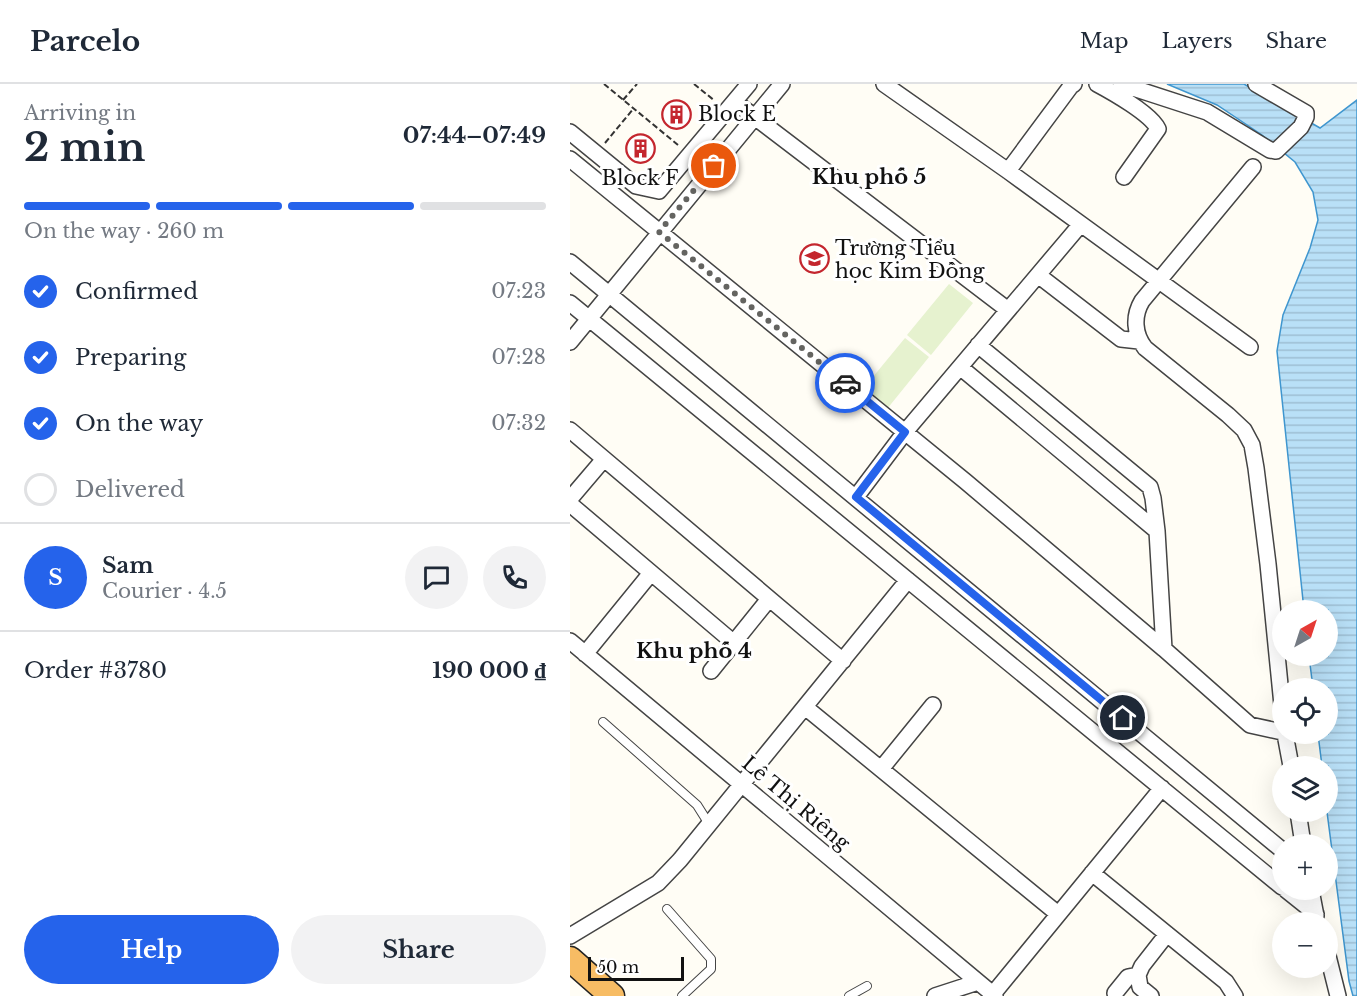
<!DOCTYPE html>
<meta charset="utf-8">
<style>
:root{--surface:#fff;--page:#f2f2f3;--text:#1f2937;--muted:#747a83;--line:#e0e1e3;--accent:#2563eb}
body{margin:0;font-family:"Libre Baskerville",serif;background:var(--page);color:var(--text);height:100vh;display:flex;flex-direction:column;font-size:22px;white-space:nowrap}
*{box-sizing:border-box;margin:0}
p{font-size:20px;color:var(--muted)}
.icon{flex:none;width:33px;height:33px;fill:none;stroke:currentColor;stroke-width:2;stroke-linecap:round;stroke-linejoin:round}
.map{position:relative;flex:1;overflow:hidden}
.details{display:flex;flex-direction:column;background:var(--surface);width:570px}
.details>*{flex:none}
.needle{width:39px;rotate:39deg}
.fabs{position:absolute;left:702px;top:516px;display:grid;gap:12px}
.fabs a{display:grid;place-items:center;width:66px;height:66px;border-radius:50%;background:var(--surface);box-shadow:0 6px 24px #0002;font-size:30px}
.scale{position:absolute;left:18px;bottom:15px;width:96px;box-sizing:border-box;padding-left:6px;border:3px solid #111;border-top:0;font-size:16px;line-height:21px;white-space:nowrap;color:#111;-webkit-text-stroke:4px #fff;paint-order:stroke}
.pin{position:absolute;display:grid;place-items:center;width:51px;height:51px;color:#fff;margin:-26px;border:3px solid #fff;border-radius:50%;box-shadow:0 2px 6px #0007}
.courier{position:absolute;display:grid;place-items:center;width:60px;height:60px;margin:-30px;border:4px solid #2563eb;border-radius:50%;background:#fff;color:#222;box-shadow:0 2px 8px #0007}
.headline em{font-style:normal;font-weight:700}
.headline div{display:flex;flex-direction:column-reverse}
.headline{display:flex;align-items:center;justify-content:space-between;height:102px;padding:0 24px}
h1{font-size:39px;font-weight:700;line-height:45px}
.bar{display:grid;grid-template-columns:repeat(4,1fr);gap:9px 6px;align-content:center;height:72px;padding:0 24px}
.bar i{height:8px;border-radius:4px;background:var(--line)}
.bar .on{background:var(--accent)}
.bar p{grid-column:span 4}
.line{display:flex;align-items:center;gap:15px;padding:0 24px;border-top:2px solid var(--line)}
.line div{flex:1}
.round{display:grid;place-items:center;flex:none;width:63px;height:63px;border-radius:32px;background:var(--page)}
ol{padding:0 24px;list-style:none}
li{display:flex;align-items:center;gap:18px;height:66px}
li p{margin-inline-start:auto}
li .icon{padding:6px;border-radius:50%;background:var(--accent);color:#fff;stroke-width:4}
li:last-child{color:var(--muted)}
li i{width:33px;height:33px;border:3px solid var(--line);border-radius:50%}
.primary-button{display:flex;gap:12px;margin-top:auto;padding:12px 24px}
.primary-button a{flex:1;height:69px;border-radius:36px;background:var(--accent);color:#fff;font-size:24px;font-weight:700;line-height:69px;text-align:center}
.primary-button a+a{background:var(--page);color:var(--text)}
header{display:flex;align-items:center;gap:36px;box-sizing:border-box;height:84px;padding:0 30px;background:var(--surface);border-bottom:2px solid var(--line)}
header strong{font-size:28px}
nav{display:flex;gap:33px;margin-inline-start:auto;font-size:21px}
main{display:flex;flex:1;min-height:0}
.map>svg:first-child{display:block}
.pitch{fill:#e6f2cf}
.water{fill:url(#water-rules);stroke:#3f96cf;stroke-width:1.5}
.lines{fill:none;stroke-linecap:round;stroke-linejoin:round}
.service-casing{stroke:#444;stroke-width:10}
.minor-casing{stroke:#444;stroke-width:18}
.trunk-casing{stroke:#222;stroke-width:27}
.path{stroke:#333;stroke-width:2;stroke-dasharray:6 3;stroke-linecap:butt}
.service{stroke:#fff;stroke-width:8}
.minor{stroke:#fff;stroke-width:15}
.trunk{stroke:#f7bc64;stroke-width:24}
.done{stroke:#646461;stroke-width:6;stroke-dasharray:0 10.8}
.route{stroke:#2563eb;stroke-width:8}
.labels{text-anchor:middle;stroke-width:6;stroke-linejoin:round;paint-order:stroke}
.poi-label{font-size:20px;fill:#111;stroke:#fff;text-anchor:start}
.street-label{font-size:20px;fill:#111;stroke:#fff}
.neighbourhood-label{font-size:21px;font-weight:bold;fill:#111;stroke:#fff}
</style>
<header>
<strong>Parcelo</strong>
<nav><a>Map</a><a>Layers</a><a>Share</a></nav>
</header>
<main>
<section class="details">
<div class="headline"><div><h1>2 min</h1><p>Arriving in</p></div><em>07:44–07:49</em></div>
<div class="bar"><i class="on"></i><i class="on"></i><i class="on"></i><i></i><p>On the way · 260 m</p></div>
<ol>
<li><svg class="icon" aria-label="check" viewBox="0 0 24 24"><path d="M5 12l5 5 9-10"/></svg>Confirmed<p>07:23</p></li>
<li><svg class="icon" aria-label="check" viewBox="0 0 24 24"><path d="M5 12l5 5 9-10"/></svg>Preparing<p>07:28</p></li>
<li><svg class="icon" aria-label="check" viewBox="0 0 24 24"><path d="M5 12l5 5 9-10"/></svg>On the way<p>07:32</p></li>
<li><i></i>Delivered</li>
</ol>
<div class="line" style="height:108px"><b class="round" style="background:var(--accent);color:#fff">S</b><div><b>Sam</b><p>Courier · 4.5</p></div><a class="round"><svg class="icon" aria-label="chat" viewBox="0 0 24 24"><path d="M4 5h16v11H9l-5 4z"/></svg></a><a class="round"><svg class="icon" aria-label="phone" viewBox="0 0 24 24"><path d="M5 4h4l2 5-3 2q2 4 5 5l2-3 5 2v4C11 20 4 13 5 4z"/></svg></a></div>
<div class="line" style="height:78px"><div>Order #3780</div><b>190 000 ₫</b></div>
<div class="primary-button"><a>Help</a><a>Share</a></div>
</section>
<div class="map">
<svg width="787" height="912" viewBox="0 0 787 912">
<defs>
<pattern id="water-rules" width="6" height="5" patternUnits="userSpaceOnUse" patternTransform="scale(1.5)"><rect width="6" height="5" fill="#b9e0f7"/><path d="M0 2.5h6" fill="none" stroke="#9ebfd3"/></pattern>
</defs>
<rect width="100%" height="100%" fill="#fffdf5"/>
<path class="pitch" d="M379,200L403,219L361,271L337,251Z
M335,254L359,273L317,325L293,305Z"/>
<path class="water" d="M597,0H674L750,44L787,16V912H783L779,897L757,728L758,682H752L748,650H758V604H743L739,572H758V526H734L707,267L713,231L740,164L748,136L743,108L725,78L692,51L647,21Z"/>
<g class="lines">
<defs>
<path id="service" d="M33,638L127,721L139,740
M97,825L141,875V885L112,912
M279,912L297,902"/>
<path id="minor" d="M314,0L438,87L680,263
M527,0C542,8 581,30 588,45L554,93
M551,0L637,28L700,66L706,67L731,43L736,33V29L686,0
M165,18L438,226
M0,48L66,102L89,107L179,0
M0,75L395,397L594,565L680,641L712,648
M683,83L572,217C563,232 564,250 575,264L658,331L674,346L682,361L686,384L698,480L712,621
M438,87L501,2L504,0
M0,178L712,766
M468,191L551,255L569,257
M0,219L712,803
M0,258L212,0
M408,261L580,403L583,414L587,447L594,565
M390,283L587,447
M0,346L273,577
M286,413L335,348L511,140
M0,415L34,375
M0,420L164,559
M0,557L425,912
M15,570L81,489
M141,587L199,515
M235,623L488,830
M715,650L721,682
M311,685L363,621
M728,728L733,760
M522,789L656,898L665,912
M716,806L746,830
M741,806L746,832
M0,852L88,799L110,776L338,496
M758,872L768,912
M545,909L558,893L568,891
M423,910L592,704
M365,912L408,898
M581,912L570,903L568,891L572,882L597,850"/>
<path id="trunk" d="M0,875L42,912"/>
</defs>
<use href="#service" class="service-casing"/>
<use href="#minor" class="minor-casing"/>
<use href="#trunk" class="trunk-casing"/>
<path class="path" d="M34,0L108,61
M124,0L145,17
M53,16L67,0
M35,59L64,24"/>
<use href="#service" class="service"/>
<use href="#minor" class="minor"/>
<use href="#trunk" class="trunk"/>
</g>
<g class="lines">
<path class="done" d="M144,82L89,148L275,299"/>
<path class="route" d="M275,299L335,348L286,413L553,634"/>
</g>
<defs>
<symbol id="building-ring" viewBox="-11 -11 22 22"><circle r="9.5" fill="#fff" stroke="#c4262e" stroke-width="1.5"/><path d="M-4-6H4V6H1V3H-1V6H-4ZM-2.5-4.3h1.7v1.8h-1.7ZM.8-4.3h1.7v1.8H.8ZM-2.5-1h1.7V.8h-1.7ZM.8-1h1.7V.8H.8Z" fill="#c4262e"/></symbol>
<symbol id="school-ring" viewBox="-11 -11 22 22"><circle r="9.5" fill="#fff" stroke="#c4262e" stroke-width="1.5"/><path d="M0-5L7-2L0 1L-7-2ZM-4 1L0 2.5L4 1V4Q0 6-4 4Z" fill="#c4262e"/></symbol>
</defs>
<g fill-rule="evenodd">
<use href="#building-ring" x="90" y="14" width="33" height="33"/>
<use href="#building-ring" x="54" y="48" width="33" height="33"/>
<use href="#school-ring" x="228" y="158" width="33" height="33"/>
</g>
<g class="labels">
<g class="poi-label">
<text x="128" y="37">Block E</text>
<text x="70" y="101" text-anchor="middle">Block F</text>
<text x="265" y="171">Trường Tiểu<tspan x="265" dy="23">học Kim Đồng</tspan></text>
</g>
<g class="street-label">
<text transform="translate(226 719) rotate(40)" y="7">Lê Thị Riêng</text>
</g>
<g class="neighbourhood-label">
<text x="299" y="100">Khu phố 5</text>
<text x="124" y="574">Khu phố 4</text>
</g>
</g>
</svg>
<div class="fabs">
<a><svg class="needle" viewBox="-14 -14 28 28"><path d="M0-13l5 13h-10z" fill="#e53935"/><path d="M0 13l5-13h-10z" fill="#747a83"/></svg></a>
<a><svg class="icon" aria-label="locate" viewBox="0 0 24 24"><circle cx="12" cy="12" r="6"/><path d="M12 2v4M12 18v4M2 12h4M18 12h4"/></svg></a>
<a><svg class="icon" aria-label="layers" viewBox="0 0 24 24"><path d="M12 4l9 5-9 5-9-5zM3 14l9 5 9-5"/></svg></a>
<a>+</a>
<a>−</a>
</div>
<div class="scale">50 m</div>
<div class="pin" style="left:144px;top:82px;background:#ea580c"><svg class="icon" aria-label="bag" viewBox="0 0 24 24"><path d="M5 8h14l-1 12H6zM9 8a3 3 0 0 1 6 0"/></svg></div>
<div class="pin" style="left:553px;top:634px;background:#1f2937"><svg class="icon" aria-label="home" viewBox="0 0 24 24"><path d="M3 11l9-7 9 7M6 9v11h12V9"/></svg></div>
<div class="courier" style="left:275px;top:299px"><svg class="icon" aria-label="car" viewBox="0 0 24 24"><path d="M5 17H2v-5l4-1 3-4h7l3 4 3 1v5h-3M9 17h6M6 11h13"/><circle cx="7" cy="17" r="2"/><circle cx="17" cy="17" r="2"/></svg></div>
</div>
</main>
